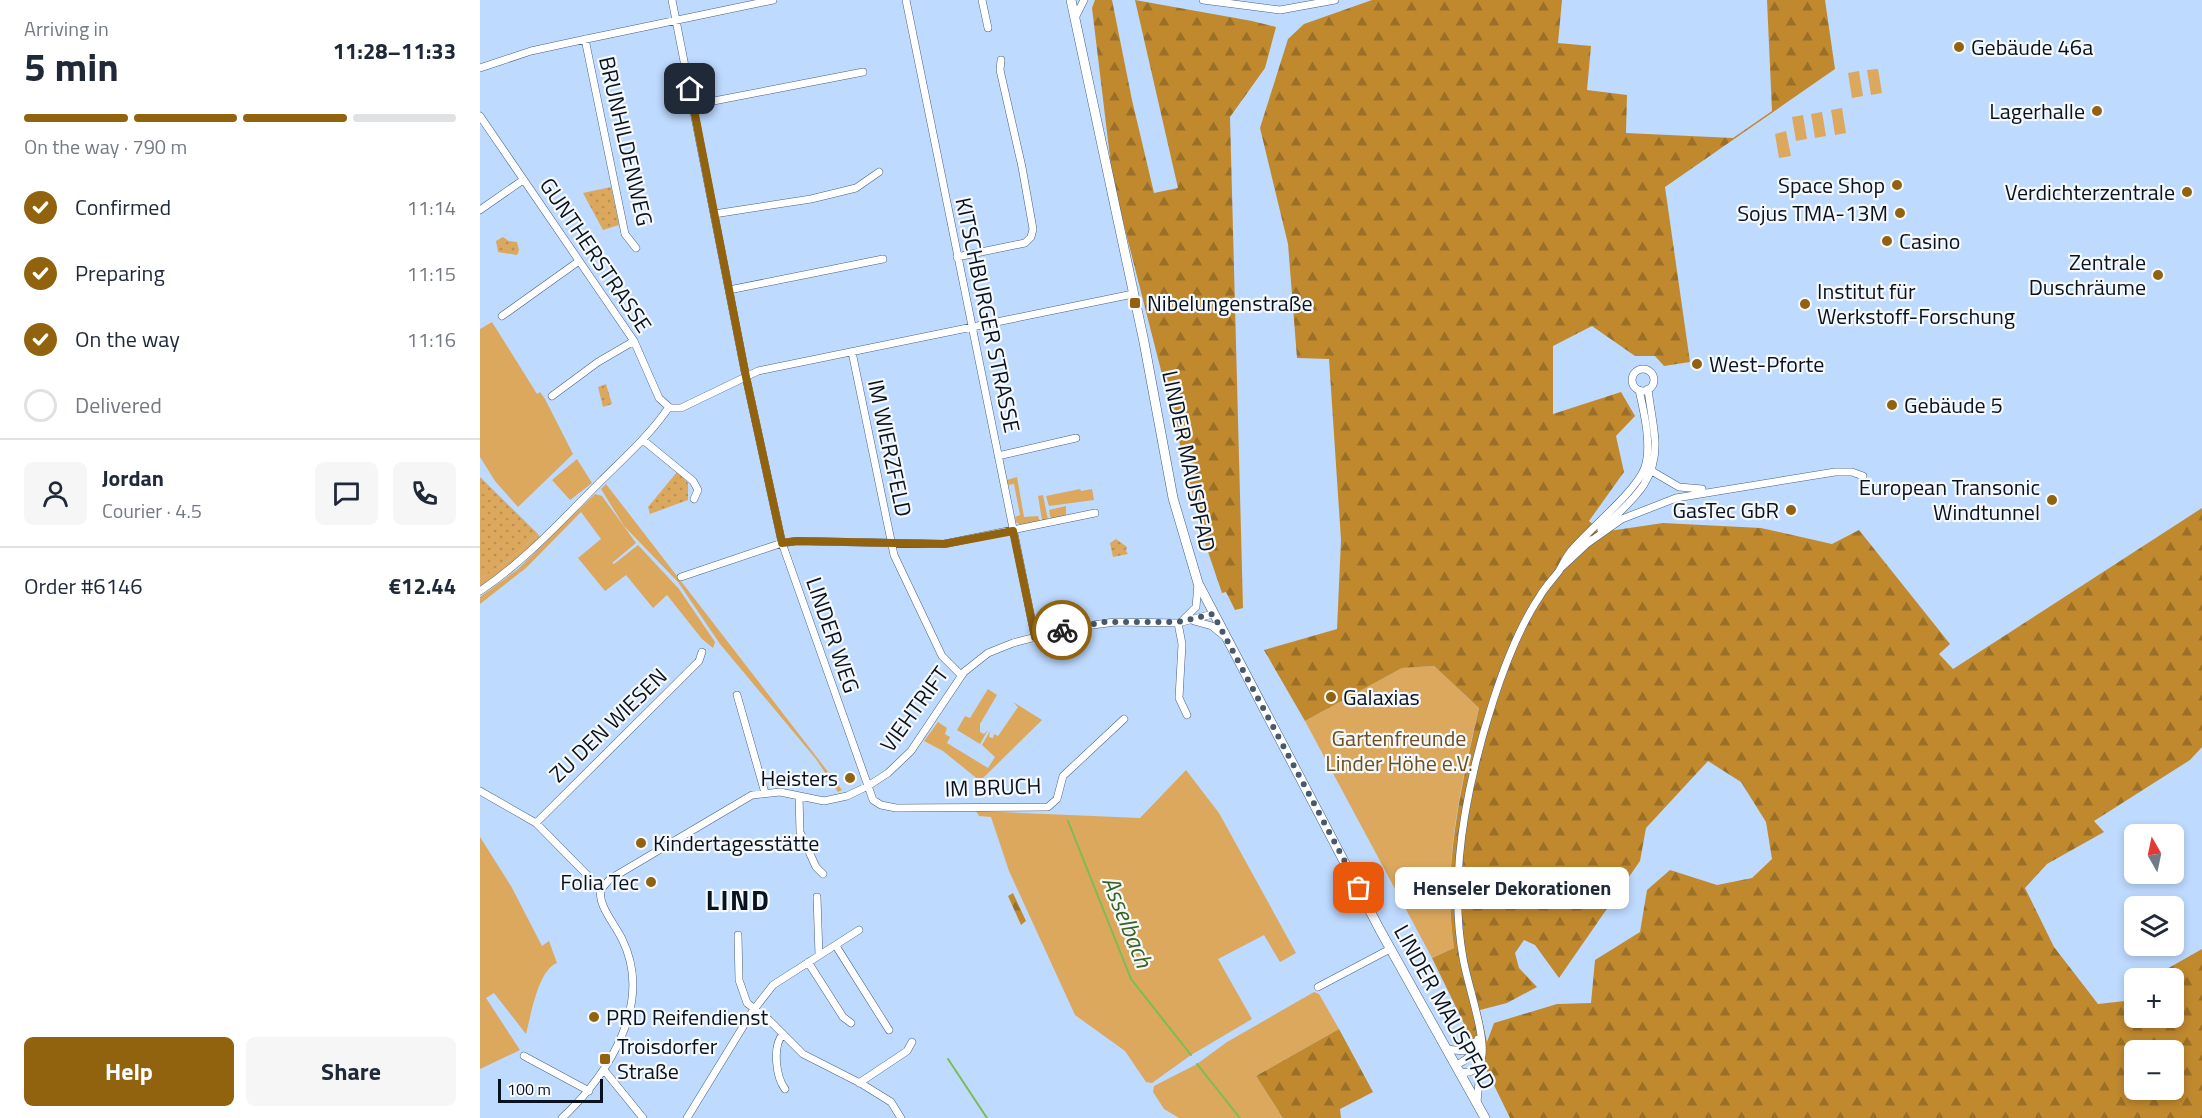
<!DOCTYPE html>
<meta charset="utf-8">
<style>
:root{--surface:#fff;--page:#f6f6f7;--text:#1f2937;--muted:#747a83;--line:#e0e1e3;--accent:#91630e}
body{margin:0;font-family:"Titillium Web",sans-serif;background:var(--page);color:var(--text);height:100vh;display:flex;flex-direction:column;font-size:22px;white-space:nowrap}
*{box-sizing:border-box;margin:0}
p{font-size:20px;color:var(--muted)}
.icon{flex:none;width:33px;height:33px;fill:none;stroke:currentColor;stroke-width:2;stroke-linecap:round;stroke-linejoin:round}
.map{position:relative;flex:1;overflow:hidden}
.side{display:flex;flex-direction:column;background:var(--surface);width:480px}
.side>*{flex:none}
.needle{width:39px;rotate:351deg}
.tools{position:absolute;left:1644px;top:824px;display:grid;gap:12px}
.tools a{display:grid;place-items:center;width:60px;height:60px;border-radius:9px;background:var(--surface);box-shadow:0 3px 9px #0003;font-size:30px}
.scale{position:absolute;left:18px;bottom:15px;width:105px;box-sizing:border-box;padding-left:6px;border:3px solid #09121f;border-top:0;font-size:16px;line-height:21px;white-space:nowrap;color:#09121f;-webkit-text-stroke:4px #f6f9fc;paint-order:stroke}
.pin{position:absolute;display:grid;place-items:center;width:51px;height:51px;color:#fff;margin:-26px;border-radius:12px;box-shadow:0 3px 9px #0006}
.courier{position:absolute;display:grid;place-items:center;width:60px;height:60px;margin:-30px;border:4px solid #91630e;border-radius:50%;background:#fff;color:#222;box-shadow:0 2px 8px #0007}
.bubble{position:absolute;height:42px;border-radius:9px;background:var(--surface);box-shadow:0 3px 9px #0003;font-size:20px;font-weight:700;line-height:42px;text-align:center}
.headline em{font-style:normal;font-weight:700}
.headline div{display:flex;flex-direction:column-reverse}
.headline{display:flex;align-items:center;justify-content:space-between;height:102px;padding:0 24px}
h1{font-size:39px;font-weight:700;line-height:45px}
.bar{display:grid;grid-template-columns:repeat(4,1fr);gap:9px 6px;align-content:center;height:72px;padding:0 24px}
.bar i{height:8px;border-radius:4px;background:var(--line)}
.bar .current{background:var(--accent)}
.bar p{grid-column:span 4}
.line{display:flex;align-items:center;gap:15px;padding:0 24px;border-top:2px solid var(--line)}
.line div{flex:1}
.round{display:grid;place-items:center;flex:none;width:63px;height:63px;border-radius:9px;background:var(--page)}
ol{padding:0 24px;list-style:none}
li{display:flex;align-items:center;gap:18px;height:66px}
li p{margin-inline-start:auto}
li .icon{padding:6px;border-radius:50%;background:var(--accent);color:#fff;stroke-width:4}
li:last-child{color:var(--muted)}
li i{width:33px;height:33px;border:3px solid var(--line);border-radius:50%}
.action{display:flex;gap:12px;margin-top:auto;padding:12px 24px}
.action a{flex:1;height:69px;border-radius:9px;background:var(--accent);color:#fff;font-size:24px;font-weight:700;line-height:69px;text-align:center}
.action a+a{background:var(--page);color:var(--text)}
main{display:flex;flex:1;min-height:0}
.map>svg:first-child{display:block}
.green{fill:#dba85e}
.forest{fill:url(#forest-firs);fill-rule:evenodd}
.park{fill:url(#park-dots)}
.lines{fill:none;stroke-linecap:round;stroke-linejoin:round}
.stream{stroke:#7bbd55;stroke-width:2}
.minor-casing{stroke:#486080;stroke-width:8}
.tertiary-casing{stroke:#486080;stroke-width:10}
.minor{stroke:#fff;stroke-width:7}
.tertiary{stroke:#fff;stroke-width:9}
.done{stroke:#48586d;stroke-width:6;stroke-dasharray:0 10.8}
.route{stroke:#91630e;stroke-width:8}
.poi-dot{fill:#91630e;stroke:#f6f9fc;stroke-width:2}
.labels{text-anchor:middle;stroke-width:4.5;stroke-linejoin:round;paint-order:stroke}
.poi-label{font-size:22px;fill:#09121f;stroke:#f6f9fc;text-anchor:start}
.street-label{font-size:22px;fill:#09121f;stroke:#f6f9fc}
.park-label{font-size:22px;fill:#6c4e20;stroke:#f6f9fc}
.water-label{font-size:24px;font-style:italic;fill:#39641e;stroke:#f6f9fc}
.district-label{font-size:28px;font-weight:bold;letter-spacing:1.5px;fill:#09121f;stroke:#f6f9fc}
</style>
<main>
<section class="side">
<div class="headline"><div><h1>5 min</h1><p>Arriving in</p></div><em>11:28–11:33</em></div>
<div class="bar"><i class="current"></i><i class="current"></i><i class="current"></i><i></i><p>On the way · 790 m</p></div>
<ol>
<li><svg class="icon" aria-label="check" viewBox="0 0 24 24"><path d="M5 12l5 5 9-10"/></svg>Confirmed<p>11:14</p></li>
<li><svg class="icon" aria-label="check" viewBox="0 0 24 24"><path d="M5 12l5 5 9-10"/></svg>Preparing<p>11:15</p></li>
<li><svg class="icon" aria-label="check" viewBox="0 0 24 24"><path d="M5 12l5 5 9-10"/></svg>On the way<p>11:16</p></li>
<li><i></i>Delivered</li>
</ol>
<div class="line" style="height:108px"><a class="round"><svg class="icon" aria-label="person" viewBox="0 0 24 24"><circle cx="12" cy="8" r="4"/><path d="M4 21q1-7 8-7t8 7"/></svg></a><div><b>Jordan</b><p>Courier · 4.5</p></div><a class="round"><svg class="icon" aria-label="chat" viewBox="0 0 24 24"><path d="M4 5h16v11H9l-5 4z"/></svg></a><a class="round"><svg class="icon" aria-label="phone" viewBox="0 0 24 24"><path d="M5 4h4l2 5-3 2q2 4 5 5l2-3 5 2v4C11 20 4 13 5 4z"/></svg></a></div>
<div class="line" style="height:78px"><div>Order #6146</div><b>€12.44</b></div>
<div class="action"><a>Help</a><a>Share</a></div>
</section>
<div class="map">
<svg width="1722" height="1118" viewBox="0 0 1722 1118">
<defs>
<pattern id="forest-firs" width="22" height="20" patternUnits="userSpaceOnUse" patternTransform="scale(1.5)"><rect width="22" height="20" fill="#c0892e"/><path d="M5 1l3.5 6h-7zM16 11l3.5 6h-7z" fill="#9a6f27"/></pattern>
<pattern id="park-dots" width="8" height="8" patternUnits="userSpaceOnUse" patternTransform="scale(1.5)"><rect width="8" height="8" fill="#dba85e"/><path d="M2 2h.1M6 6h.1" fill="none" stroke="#bb9051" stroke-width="1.8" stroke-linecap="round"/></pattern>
</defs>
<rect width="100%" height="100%" fill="#bedaff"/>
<path class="green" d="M1398,69L1402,93L1391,95L1387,70Z
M1379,71L1383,96L1372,98L1368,73Z
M1362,108L1366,133L1355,135L1351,110Z
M1342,112L1346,136L1335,138L1331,114Z
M1323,115L1327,139L1316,141L1312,117Z
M1306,131L1311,156L1299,158L1295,134Z
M12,322L57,394L60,392L65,399L93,454L38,507L15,481L0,457V329Z
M97,459L112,483L90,500L72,480Z
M537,477L544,517L558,516L560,522L542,526L536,522L535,517L540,515L534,484L528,485L527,480Z
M126,484L362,790L358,792L336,759L240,644L198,582L144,526L121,489Z
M600,489L601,491L612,489L614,500L569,506L566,496Z
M115,494L122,496L156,543L132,563L134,564L158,545L199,589L235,642L233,648L222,639L187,595L173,608L146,575L125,591L98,558L121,539L101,512L46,568L0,604V597L38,569Z
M563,495L568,520H562L558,496Z
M586,506V517L571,520L569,510Z
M58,534L60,537L23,571L0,587V579L29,560Z
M954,666L999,708C980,788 962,866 974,948L952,958L825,721L922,668Z
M508,689L517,695L500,724V732L504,734L508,730L500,744L477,730L485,716L490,718Z
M533,702L562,720L500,781L463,751L444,741L458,722L467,728L465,734L470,737L467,743L508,768L515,757L502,745L510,731L509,737L513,738L514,734L518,736L538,707Z
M706,770L739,813L816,953L800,962L784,935L738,959L772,1019L711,1055L672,1083L666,1082L645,1051L595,1015L529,871L511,817L499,816L496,811L660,818Z
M0,837L31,886L62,946L69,941L77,963C58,970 51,1015 46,1034L14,993L6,998L40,1050L0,1069Z
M834,992L839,994L859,1029L776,1076L803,1118H699L684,1109L673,1092L674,1086L717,1064L747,1042Z"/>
<path class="forest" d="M615,0H632L652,100L674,193L698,188L655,0L772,21L796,27L785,68L750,117L763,608L755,610L746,592L742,593L725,543L633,182L612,8Z
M892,0H1082L1078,43L1111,46L1107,90L1147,95L1146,133L1253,138L1292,111L1287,0H1345L1355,69L1185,187L1210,362L1184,366L1175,356H1155L1112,326L1073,346V414L1141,392L1155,416L1136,436L1144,472L1109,521L1122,532L1183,523L1281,528L1352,544L1379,530L1470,644L1459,654L1473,669L1722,508V747L1710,760L1614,821L1624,832L1567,864L1545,888L1574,947L1618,1004L1654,1000V1017H1694V978H1671L1722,949V1118H1030L952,958L974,948C962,866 981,788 999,708L954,666L922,668L825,721L784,650L857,629L861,540L849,359L817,358L808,244L780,128L808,39L824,24ZM1228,761L1261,782L1286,822L1292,859L1272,878L1237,885L1190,870L1167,890L1160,932L1115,960L1111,1003L1077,1004L1014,1023L1007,1042L1000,1010L1027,1003L1057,987L1039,968L1035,953L1044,940L1055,945L1079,978L1160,861L1166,828ZM1654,1050H1694V1089H1654Z
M533,893L546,921L541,925L528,896Z
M859,1029L893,1092L860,1109L861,1118H803L776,1076Z"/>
<path class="park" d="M131,187L139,225L123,230L103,193Z
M23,237L29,241L37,242L39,250L37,255L18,252L16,241Z
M126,384L132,404L123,407L118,387Z
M197,472L208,483V500L170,514L168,507Z
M0,477L58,534L29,560L0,579Z
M636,539L647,547L646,551L648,554L633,557L630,543Z"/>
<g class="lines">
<path class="stream" d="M588,821L651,979L711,1055
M468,1059L507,1118
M717,1064L760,1118"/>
<defs>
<path id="minor" d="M192,0L266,377L302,543L393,800L401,805L416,808L568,807L577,799L583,776L644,719
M426,0L555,637
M502,0L508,28
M723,0L800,10L855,0
M595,18L604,0
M105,39L145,234L156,248
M0,68L51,51L97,41L293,0
M213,105L383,72
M0,116L154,341L179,398L190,408H201L278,371L653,294
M0,210L43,180
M234,214L331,199L376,188L399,172
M477,257L545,243L551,237L553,229L542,167L520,70L521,60
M249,290L403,259
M22,316L99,261
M372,352L414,555L462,656L481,675
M1152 380a11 11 0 1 1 22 0a11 11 0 1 1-22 0Z
M72,396L118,362L154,341
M163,440L213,481L218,490L214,499
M518,456L596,438
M1170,470L1199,487L1222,489
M1121,530C1149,502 1177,484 1175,441C1174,424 1170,407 1168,389
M1108,543L1142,519L1196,498L1355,472H1372L1383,476
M1082,567L1111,540
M201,577L302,543L317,541L464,544L615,513
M0,591C45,561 82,520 120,482C144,458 170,435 189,407
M703,620L716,607L718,583
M714,621L732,626L744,636
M698,623L702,644L699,698L707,715
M257,695L285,793
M0,791L56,823L121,889C117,905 135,924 142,939C174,1003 129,1074 82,1118
M319,796L320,832L336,867L343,874
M56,823L219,661L222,652
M121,889L130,879L272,795L300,792L344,801L367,796L388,786L408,773L431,751L484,672L508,653L533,643L591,628L635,622L698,623L733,614
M337,897L339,955
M258,935L259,980L267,1003L289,1020L323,1054L382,1084L411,1102L421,1118
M356,946L409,1030
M328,962L363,1017L371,1023
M838,987L910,949
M303,1034C292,1046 296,1077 305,1089
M967,1049L983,1051L995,1042
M44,1056L109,1091
M976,1065C987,1060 997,1052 998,1039
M124,1070L163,1118
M980,1072C992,1074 1000,1068 1002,1055C1005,1034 987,982 983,958C974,909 977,862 985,814C996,750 1024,649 1060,596C1065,587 1073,579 1079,571C1083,564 1086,557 1091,551C1109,529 1157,491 1165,467C1172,445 1164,412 1159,390
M379,1083L427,1051L432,1042
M997,1102L1001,1062
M207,1118L272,1012L293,985L379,930"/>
<path id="tertiary" d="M591,0L664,342L693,498L718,583L900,930L1005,1118"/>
</defs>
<use href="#minor" class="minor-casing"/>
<use href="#tertiary" class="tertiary-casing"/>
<use href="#minor" class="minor"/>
<use href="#tertiary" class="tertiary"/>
</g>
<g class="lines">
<path class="done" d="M582,630L624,622H698L733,614L879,888"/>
<path class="route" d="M210,89L266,377L302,543L317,541L464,544L533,531L555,637L582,630"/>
</g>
<g class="poi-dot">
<circle cx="1479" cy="47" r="6"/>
<circle cx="1617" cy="111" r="6"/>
<circle cx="1417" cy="185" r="6"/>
<circle cx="1707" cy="192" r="6"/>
<circle cx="1420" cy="213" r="6"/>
<circle cx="1407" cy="241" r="6"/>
<circle cx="1678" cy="275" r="6"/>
<rect x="649" y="297" width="12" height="12" rx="3"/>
<circle cx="1325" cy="304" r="6"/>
<circle cx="1217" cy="364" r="6"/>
<circle cx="1412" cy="405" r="6"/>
<circle cx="1572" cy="500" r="6"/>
<circle cx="1311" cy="510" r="6"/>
<circle cx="851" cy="697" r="6"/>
<circle cx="370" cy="778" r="6"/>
<circle cx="161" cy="843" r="6"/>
<circle cx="171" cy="882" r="6"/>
<circle cx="114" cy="1017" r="6"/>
<rect x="119" y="1053" width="12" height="12" rx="3"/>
</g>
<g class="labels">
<g class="poi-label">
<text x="1491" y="55">Gebäude 46a</text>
<text x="1605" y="119" text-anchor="end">Lagerhalle</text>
<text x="1405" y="193" text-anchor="end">Space Shop</text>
<text x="1695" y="200" text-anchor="end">Verdichterzentrale</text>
<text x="1408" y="221" text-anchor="end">Sojus TMA-13M</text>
<text x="1419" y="249">Casino</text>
<text x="1666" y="270" text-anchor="end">Zentrale<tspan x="1666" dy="25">Duschräume</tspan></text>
<text x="1337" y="299">Institut für<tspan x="1337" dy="25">Werkstoff-Forschung</tspan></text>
<text x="667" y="311">Nibelungenstraße</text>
<text x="1229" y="372">West-Pforte</text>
<text x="1424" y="413">Gebäude 5</text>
<text x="1560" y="495" text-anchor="end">European Transonic<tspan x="1560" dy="25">Windtunnel</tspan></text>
<text x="1299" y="518" text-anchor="end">GasTec GbR</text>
<text x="863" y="705">Galaxias</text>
<text x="358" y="786" text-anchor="end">Heisters</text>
<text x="173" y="851">Kindertagesstätte</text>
<text x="159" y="890" text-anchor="end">Folia Tec</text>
<text x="126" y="1025">PRD Reifendienst</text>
<text x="137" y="1054">Troisdorfer<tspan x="137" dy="25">Straße</tspan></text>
</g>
<g class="street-label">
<text transform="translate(146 141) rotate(77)" y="8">BRUNHILDENWEG</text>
<text transform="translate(116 255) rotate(56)" y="8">GUNTHERSTRASSE</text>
<text transform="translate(508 315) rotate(78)" y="8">KITSCHBURGER STRASSE</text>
<text transform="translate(410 448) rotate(78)" y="8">IM WIERZFELD</text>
<text transform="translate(709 461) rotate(78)" y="8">LINDER MAUSPFAD</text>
<text transform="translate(353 635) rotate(71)" y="8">LINDER WEG</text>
<text transform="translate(434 709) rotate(-54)" y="8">VIEHTRIFT</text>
<text transform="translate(128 725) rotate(-44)" y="8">ZU DEN WIESEN</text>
<text transform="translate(513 787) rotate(-2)" y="8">IM BRUCH</text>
<text transform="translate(965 1007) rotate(61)" y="8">LINDER MAUSPFAD</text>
</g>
<g class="park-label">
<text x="919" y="746">Gartenfreunde<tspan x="919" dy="25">Linder Höhe e.V.</tspan></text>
</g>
<g class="water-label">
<text transform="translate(647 922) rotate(68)" y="8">Asselbach</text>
</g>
<g class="district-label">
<text x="258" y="910">LIND</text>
</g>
</g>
</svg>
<div class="tools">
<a><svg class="needle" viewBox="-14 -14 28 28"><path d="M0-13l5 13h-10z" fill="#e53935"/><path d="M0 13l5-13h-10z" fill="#747a83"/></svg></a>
<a><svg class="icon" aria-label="layers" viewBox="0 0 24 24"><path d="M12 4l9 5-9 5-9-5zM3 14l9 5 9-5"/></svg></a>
<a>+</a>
<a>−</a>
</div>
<div class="scale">100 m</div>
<div class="pin" style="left:879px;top:888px;background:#ea580c"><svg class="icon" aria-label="bag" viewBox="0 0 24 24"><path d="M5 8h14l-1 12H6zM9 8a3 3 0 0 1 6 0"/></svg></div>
<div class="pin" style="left:210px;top:89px;background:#1f2937"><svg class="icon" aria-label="home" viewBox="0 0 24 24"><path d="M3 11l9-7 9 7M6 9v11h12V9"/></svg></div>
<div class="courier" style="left:582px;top:630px"><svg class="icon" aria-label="bike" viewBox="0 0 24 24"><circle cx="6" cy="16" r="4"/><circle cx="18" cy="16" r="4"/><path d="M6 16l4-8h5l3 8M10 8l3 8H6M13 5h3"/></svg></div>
<div class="bubble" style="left:915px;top:867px;width:234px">Henseler Dekorationen</div>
</div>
</main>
